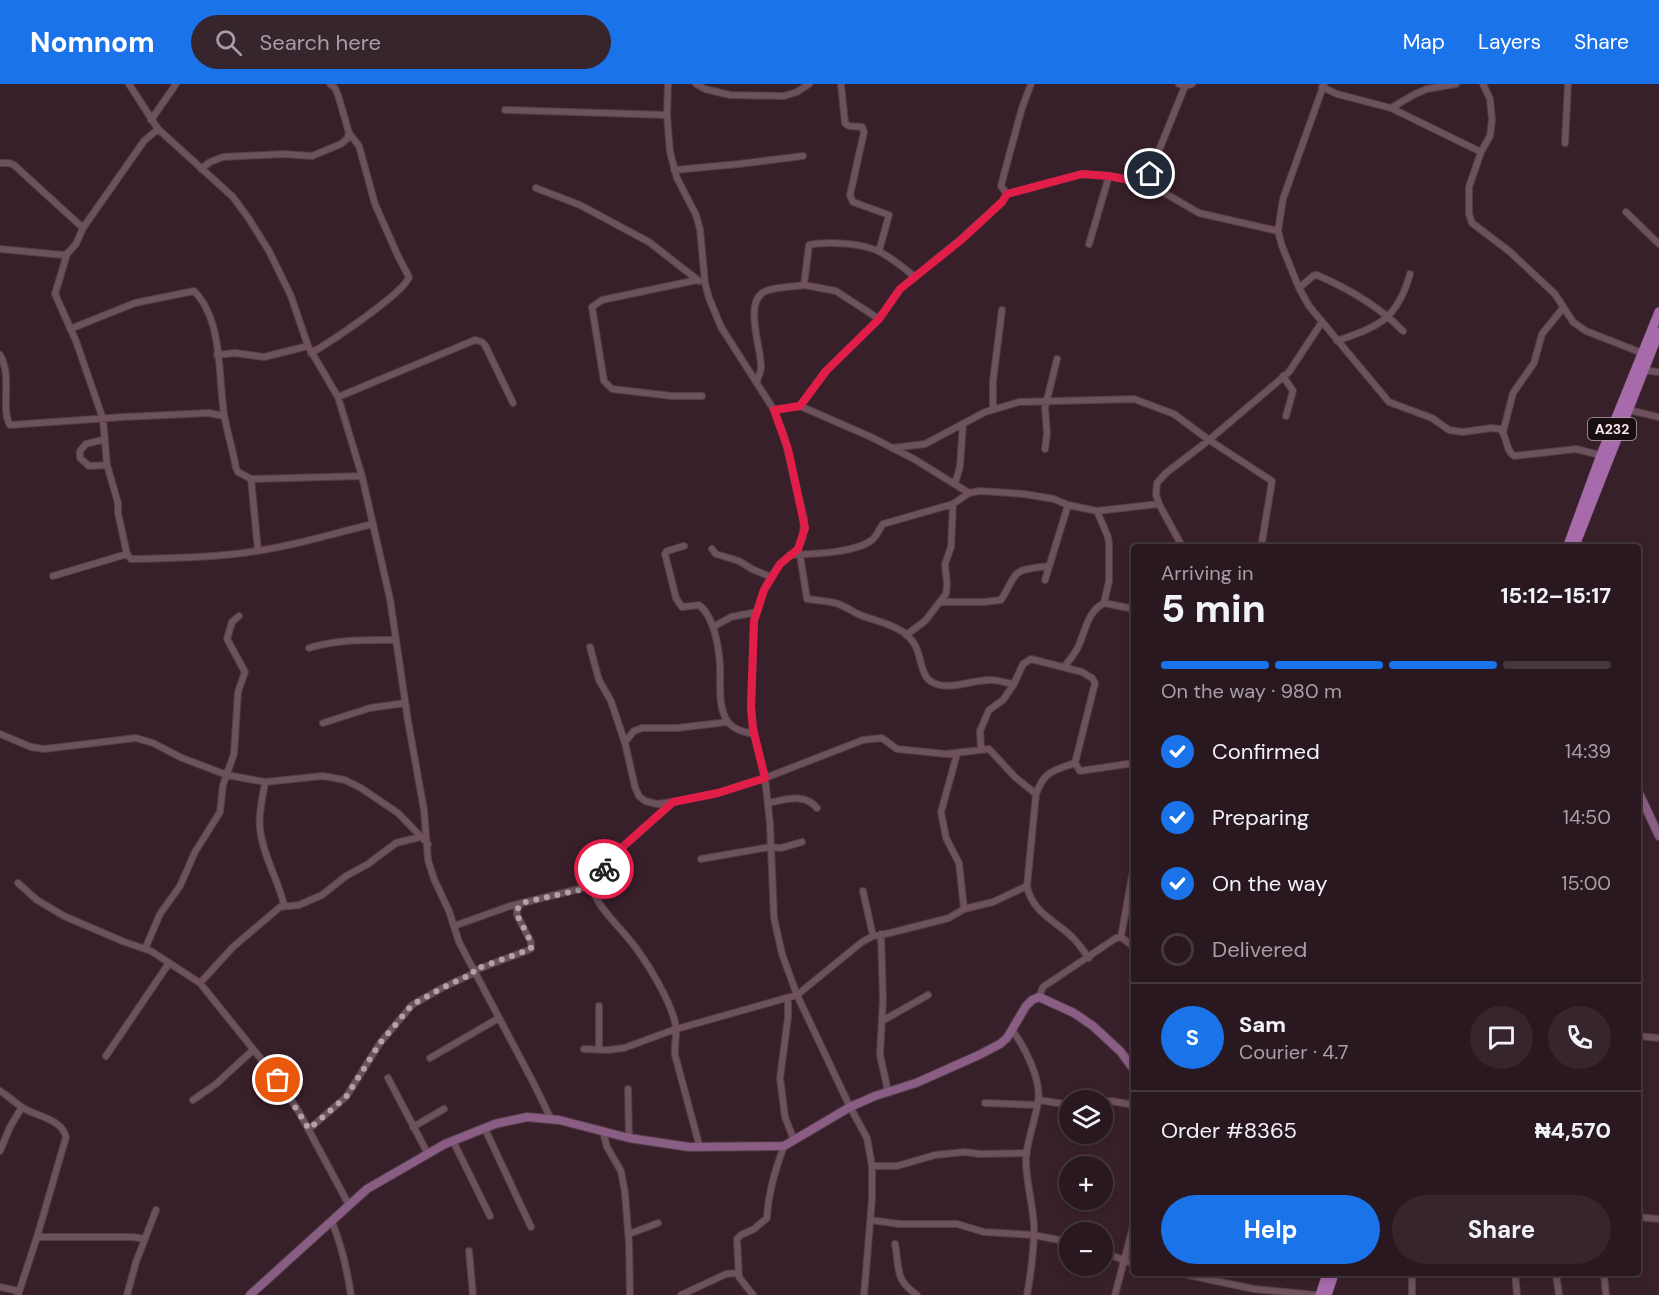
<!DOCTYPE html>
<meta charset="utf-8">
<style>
:root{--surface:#2a1820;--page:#36252d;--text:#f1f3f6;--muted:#a5a0a5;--line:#46373e;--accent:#1a73e8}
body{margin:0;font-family:"DM Sans",sans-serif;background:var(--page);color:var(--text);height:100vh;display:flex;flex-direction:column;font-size:22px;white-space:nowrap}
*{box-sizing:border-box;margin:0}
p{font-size:20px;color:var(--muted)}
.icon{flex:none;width:33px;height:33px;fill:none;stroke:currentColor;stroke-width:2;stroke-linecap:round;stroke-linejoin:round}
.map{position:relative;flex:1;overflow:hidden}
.sheet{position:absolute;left:1131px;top:460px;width:510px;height:732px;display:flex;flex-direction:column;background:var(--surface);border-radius:6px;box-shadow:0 3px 9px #0003,0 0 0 2px var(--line)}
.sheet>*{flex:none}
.fabs{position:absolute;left:1059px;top:1006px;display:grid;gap:12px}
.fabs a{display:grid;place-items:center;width:54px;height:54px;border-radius:50%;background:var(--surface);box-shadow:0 3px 9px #0003,0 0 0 2px var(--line);font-size:30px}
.pin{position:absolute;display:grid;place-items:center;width:51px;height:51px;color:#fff;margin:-26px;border:3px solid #fff;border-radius:50%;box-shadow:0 2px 6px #0007}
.courier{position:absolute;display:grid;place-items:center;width:60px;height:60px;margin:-30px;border:4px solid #e11d48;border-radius:50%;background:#fff;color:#222;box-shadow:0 2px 8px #0007}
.head em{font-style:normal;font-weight:700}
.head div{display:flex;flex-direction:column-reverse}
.head{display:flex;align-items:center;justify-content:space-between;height:102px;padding:0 30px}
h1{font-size:39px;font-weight:700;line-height:45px}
.bar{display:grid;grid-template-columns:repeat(4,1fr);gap:9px 6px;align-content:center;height:72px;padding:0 30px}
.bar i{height:8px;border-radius:4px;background:var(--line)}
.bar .current{background:var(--accent)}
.bar p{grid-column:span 4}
.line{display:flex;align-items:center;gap:15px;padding:0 30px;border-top:2px solid var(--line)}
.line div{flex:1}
.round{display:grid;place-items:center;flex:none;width:63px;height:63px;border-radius:32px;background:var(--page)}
ol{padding:0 30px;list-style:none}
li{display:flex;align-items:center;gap:18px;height:66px}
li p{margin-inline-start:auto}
li .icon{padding:6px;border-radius:50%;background:var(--accent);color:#fff;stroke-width:4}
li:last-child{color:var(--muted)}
li i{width:33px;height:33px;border:3px solid var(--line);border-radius:50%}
.cta{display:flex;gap:12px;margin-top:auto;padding:12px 30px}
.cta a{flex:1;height:69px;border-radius:36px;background:var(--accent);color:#fff;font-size:24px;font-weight:700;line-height:69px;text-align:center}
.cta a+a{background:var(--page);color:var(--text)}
header{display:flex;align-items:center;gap:36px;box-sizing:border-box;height:84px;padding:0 30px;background:var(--accent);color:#fff}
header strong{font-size:28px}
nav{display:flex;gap:33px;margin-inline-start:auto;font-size:21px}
.search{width:420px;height:54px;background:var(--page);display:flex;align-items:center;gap:15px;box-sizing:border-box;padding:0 21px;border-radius:33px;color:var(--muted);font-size:22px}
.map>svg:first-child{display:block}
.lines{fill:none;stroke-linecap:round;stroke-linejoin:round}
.street-casing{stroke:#523e47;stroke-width:8}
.secondary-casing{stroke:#523e47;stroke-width:10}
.primary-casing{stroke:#523e47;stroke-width:10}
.street{stroke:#6d515c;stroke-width:6}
.secondary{stroke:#8a5e84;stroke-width:8}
.primary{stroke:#a76bab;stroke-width:9}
.done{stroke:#b4a1a8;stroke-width:6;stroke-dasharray:0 10.8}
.route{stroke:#e11d48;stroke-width:8}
.labels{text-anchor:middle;stroke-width:6;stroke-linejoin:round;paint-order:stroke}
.shield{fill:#180e12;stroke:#b4a5ab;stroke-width:1.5}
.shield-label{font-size:14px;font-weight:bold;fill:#f7e6ec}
</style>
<header>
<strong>Nomnom</strong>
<div class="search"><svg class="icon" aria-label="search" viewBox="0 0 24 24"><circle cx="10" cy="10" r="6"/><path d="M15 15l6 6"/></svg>Search here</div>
<nav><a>Map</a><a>Layers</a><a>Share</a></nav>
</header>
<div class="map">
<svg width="1659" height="1211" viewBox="0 0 1659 1211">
<rect width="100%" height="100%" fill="#38202a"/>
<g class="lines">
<defs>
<path id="street" d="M129,0L158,45L233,113L249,135L269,167L291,212L308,262L338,313L362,392L390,515L408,637L424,726L428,776L434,795L449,827L459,858L534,1000L551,1035
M668,0L667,31L670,68L677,94L696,131L700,145L705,199L709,214L721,243L774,326L784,352L804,435L803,452L798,465L780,480L771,493L764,506L759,521L754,537L751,623L753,645L765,694L770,740L774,834L782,870L797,911L850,1023L867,1054L872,1082V1115L864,1211
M696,0L705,5L730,11L784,12L797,8L809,0
M841,0L845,39L849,42L862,43L864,48L850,111L853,118L889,131L879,167
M1179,0L1185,2L1192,0
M1324,0L1283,115L1278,147L1282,162L1299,204L1309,222L1389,318L1432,334L1449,346L1463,348L1491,344L1500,345C1508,353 1505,366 1514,372L1576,365L1604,372
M1483,0L1490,15L1492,36L1490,52L1481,68L1469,103V130L1472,139L1509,167L1555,210L1573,238L1586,247L1642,269
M1322,3L1337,10L1391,24L1481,68
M1391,24L1415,10L1427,5L1456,0
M505,26L667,31
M151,36L176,0
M158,45L144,57L83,144L76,160L67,170L55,210L76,257L103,335L107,381L118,419V429L127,470L131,475C173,474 214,474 256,467C295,462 334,449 373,440
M1565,59L1568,0
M0,79H9L14,81L83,144
M201,85L210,78L223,73L283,70L312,72L341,60L347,55L349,49
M674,86L739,80L803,72
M1149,100L1153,81L1185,2
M536,104L580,121L649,158L699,197
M1007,110L1001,102L1003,94L1022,24L1031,0
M1626,128L1659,160
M1089,160L1109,92
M0,165L63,171L67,170
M697,196L602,216L592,223L604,297L612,305L672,312H702
M1299,204L1313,192L1317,191C1349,205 1379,222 1403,247
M879,235L836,207L804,201L809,161C826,157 864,159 880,168C892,174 904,184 915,193
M70,245L135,219L194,207C223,236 218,291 224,330C227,348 233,366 236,384L238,388L251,395L362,392
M1337,257C1379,242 1397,236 1410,190
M311,269C329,259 404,209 409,193L398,172L375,120L359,62L349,49L338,11L335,4L330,0
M0,271C13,293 0,325 10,341L124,333L209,329L224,332
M217,271L235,269L264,273L308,262
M1642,286L1659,288
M1283,292L1293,307L1286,332
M757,297C758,293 761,288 761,283C762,265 742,217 766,207C777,203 792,203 804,201
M338,313L475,256L482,258L485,261L513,319
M800,322L826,287L879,235L900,205L961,155L1002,118L1007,110L1082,90L1109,92L1149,100L1199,129L1278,147
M993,325V297L1002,226
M774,326L800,322L871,353L914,375L969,409
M1629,326L1659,333
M1503,348L1513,309L1534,279L1542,250L1563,224
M105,355L86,360L80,367V374L89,382L107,381
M892,364L925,360L985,328L1019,318L1134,315L1174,330L1209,356L1272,397L1261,464
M1045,365L1047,350L1045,324L1057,275
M251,395L258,467
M955,400L960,382L963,340
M684,462L667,467L665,470L676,514L682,523L699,521C714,532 719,564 720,582C721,599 717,623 728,638C734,646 745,648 754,650
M1183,464L1159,420L1156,411L1157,399L1166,389L1209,356L1289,288L1322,238
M712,465L716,470L739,477L752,485L771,493
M790,471C812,470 855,469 872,456C877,452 879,445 883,440L953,420L969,409L980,407L1024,410L1054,415L1068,421L1097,427L1159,420
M800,471L807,515C816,516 826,517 835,519C844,521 851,527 860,531C878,538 905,542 915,561C921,571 921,593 932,598C949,608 973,595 991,596C998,596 1006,599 1014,600
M53,492L127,470
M1045,496L1068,421
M941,518H984L1001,516C1019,486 1011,486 1049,482
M1104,519L1134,525
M713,543L731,533L757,528
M906,551L925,537L946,510L947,500L945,480L951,463L953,420
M590,563L599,596L611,617L625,659L635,703L639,712L645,717L657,720L673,718L718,709L765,694L863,656L882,654L897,665L946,670L989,665L1015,693L1036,710
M309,564C337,555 367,556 396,556
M1065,582C1069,576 1075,570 1078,563C1086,546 1087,528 1104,519L1109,497V460L1108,453L1097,427
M323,639L370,624L405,619
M0,650L31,663L44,665L136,654L153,659L182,674L227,691L265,698L323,692L345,696L361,704L398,729L428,760
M625,658L634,647L642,644H677L728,638
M981,665L980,647L989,626L1003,616L1014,600L1023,580L1031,575L1082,588L1092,594L1095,599L1075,679
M957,670L941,728L946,754L959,779L964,825
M1075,679C1053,687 1045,686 1036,710L1027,802C1032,828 1054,836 1071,852C1078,858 1083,867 1089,874
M1075,679L1080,687L1134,679
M265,698C263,712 258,730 260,745C263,772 278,795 284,821
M768,719C785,716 804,708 817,724
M701,775L770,763L781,764L802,758
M18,799L37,816L64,832L122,857L151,867L200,899L278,996L299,1028L349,1121
M591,802C598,823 614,837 628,854C645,874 672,918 676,943C677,950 674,962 675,971L700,1064
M863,807L873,852
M454,842L510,822L591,802L618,767L673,718
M881,850L883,915L880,971L888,1007
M1121,853L1134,781
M145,865L160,830L180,802L195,768L220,728L223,701L234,670L238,608L245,588L227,555L232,538L239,532
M473,887L531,865V858L517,831V826L521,819
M200,899L233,863L280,823L299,821L322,811L346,792L368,780L396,759L420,753
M1039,913L1043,903L1116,854L1121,853L1134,863
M788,914V933L780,994L785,1033L794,1056
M599,922V966
M882,937L928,911
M1012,946C1025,963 1042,997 1038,1018C1035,1037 1028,1054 1026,1073C1025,1094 1033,1120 1034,1142C1034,1164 1031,1189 1027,1211
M1638,952L1659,954
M584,965L608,966L624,964L673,946L797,911L862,858L873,852L890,849L949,834L964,825L993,818L1027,802
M106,972L169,879
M430,974L499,934
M388,994L428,1070
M628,1005L629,1054
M0,1007C9,1012 15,1019 23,1024C36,1032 62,1035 66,1053L37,1153L18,1211
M193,1016L216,1000L253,966
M1039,1016L1070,1021
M1102,1018L1111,1017L1134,1021
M985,1019L1037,1021
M413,1043L444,1025
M309,1045L346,1013L380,959L412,921L442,904L474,889
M485,1045L531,1143
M603,1048L607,1063L621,1087L625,1109L629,1159L630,1211
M453,1057L490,1132
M0,1067L10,1043L22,1023
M872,1082H897L935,1071L965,1068L980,1070L1027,1069
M1638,1133L1659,1135
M871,1136L899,1140H957L984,1148L1033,1151L1070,1158
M332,1138C342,1162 347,1185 351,1211
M629,1150L658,1139
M37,1153H133L145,1155
M895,1160C900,1185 894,1195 917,1211
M469,1167L473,1211
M1102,1168L1134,1180
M1183,1190L1254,1205L1316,1211
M1412,1190V1211
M1515,1190L1517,1211
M1556,1190L1559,1211
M1604,1190L1606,1211
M0,1203L18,1207
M127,1211L136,1178L156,1126
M681,1211L726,1190L738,1189
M753,1211L739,1193L737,1155L741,1151L754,1145L767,1134C768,1109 775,1086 784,1062
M1115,1211L1134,1139"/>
<path id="secondary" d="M1638,707L1659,752
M250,1211L367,1105L445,1060L495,1040L527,1033L559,1036L629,1054L689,1063L784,1062L850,1023L875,1012L916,999L979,971L1000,960L1007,954L1026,922L1032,916L1039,913L1074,929L1093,942L1121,968L1134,986"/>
<path id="primary" d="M1567,464L1601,371L1659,228
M1574,464L1659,248
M1320,1211L1327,1190
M1327,1211L1334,1190"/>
</defs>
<use href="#street" class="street-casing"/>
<use href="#secondary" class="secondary-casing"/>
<use href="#primary" class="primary-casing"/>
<use href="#street" class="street"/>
<use href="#secondary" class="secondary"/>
<use href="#primary" class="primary"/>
</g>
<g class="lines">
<path class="done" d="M278,996L309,1045L346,1013L380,959L412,921L442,904L474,889L473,886L531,865V858L517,831V826L521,819L584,805L591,802L604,785"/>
<path class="route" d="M604,785L618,767L673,718L718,709L765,694L753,645L751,623L754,537L764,506L780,480L798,465L805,444L788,365L774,326L800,322L826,287L879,235L900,205L961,156L1002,118L1007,110L1082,90L1109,92L1149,100L1150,90"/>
</g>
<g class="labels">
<rect class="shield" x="1588" y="334" width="48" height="22" rx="4.5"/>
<g class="shield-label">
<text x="1612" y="350">A232</text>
</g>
</g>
</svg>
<div class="fabs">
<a><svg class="icon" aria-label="layers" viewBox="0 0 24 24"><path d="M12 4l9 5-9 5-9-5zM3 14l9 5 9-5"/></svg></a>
<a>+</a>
<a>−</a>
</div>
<div class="pin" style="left:278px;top:996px;background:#ea580c"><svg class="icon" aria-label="bag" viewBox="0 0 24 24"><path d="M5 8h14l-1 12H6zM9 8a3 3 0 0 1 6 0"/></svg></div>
<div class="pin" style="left:1150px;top:90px;background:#1f2937"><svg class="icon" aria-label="home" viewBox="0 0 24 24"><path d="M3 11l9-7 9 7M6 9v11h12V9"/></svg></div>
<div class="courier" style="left:604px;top:785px"><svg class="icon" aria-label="bike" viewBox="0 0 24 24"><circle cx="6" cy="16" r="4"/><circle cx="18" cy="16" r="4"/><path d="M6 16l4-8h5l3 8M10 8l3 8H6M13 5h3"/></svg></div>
<section class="sheet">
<div class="head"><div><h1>5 min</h1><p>Arriving in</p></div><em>15:12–15:17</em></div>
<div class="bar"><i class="current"></i><i class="current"></i><i class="current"></i><i></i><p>On the way · 980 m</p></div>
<ol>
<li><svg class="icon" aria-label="check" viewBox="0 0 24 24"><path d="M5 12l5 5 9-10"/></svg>Confirmed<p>14:39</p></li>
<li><svg class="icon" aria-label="check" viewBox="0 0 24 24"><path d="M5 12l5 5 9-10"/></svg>Preparing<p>14:50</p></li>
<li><svg class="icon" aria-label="check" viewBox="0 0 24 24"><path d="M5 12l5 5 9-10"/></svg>On the way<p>15:00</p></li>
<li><i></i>Delivered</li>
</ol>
<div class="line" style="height:108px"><b class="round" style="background:var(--accent);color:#fff">S</b><div><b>Sam</b><p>Courier · 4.7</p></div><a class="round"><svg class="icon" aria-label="chat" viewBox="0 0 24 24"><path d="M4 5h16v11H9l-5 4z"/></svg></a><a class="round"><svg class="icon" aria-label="phone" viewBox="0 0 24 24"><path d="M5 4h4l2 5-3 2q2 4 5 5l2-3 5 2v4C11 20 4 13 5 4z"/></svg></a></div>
<div class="line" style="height:78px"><div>Order #8365</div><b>₦4,570</b></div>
<div class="cta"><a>Help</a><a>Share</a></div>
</section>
</div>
